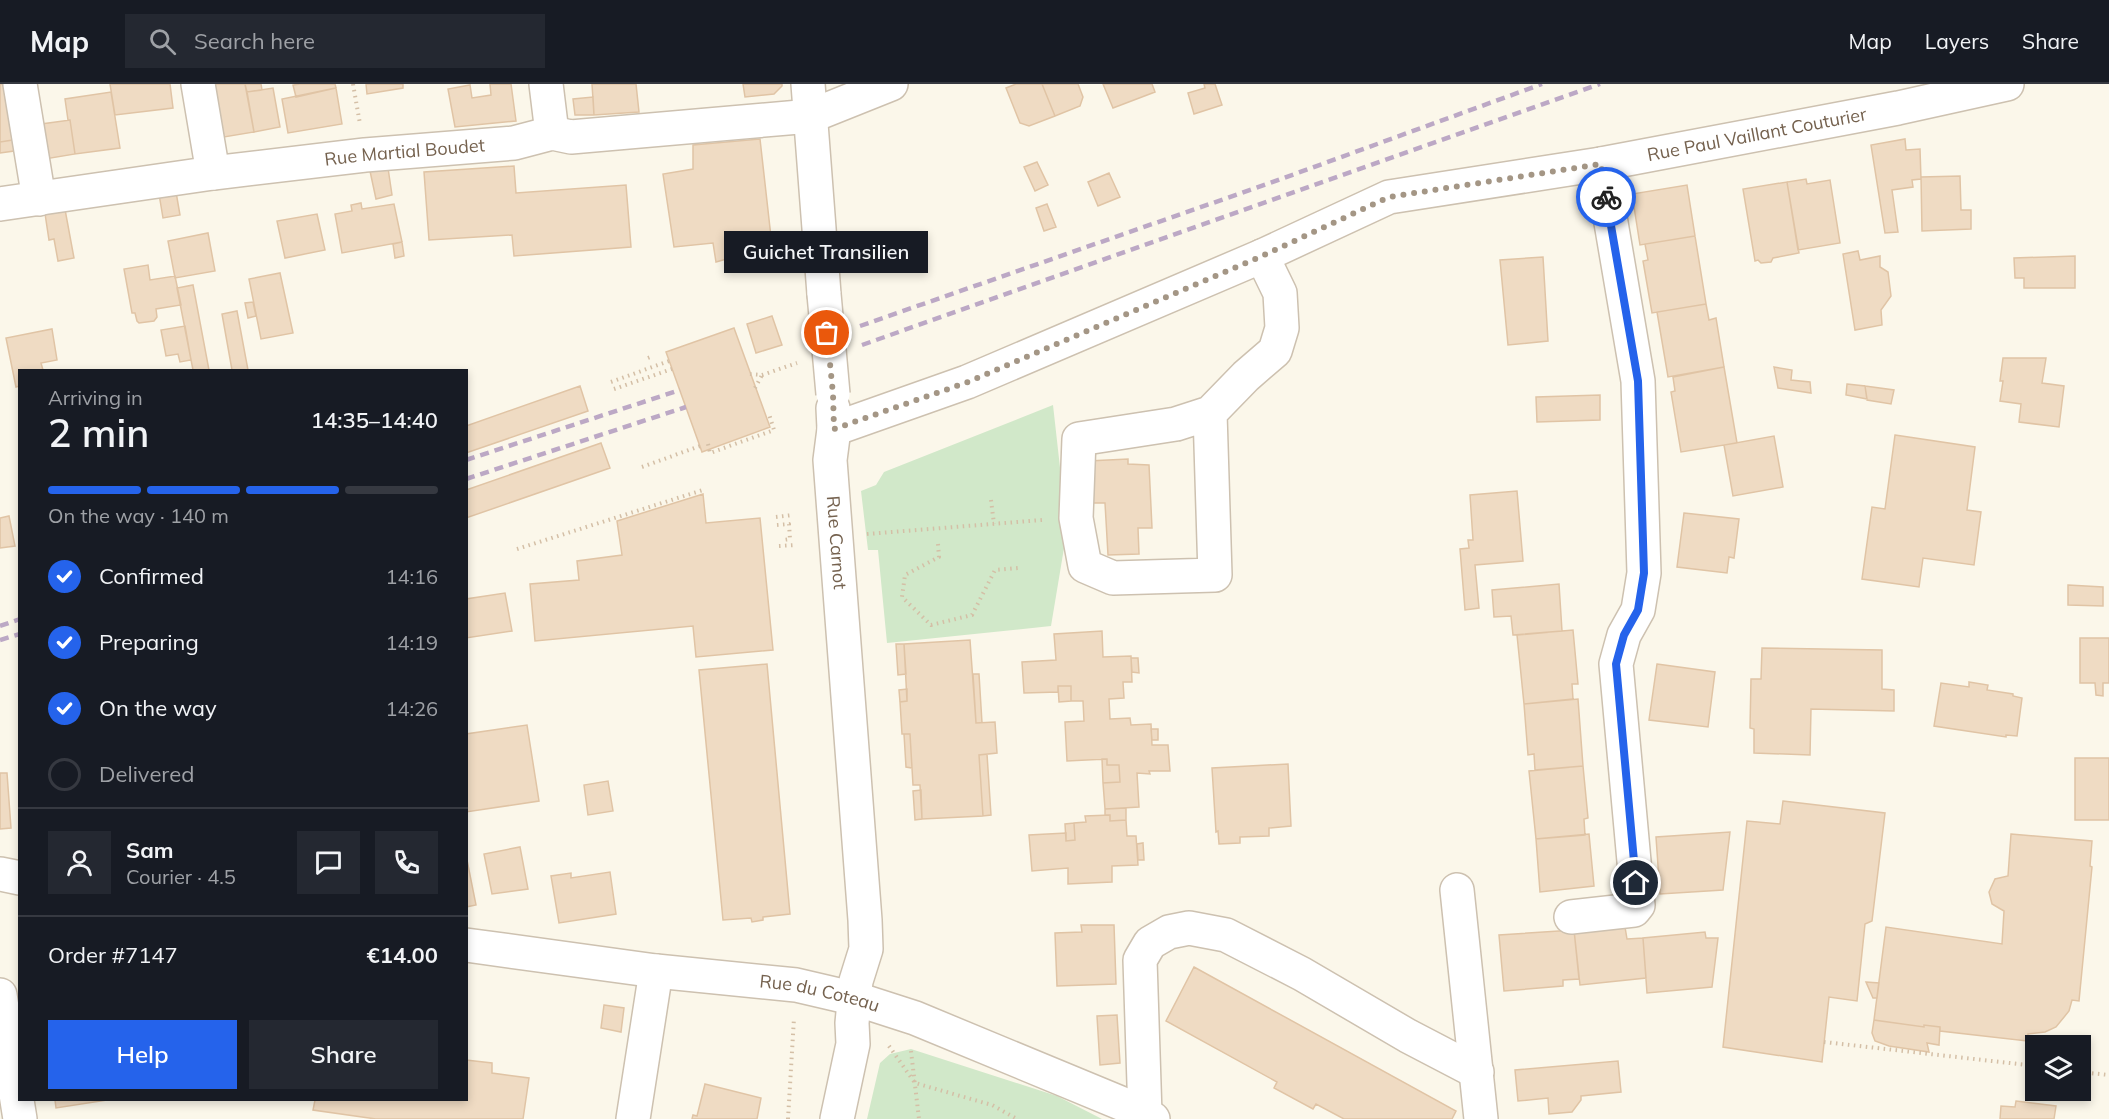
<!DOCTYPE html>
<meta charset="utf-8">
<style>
:root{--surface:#171b24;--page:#242831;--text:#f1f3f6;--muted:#9ea1a6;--line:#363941;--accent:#2563eb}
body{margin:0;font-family:Mulish,sans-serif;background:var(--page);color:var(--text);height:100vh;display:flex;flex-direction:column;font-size:22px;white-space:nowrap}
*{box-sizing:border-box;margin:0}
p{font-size:20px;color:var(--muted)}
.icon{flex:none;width:33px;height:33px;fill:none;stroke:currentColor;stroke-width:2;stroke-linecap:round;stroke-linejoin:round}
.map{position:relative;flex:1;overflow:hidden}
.side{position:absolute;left:18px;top:285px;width:450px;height:732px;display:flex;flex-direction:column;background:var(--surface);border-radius:0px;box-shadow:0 3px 9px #0003}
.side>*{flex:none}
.controls{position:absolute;left:2025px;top:951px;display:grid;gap:12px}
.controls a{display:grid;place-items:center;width:66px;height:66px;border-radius:0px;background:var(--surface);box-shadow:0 3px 9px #0003;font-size:30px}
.pin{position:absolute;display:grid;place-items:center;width:51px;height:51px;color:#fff;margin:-26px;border:3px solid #fff;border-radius:50%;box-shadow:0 2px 6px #0007}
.courier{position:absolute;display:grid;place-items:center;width:60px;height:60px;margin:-30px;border:4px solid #2563eb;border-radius:50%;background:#fff;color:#222;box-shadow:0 2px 8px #0007}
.bubble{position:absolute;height:42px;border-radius:0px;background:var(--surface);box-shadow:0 3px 9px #0003;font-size:20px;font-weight:600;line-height:42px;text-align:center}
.overview em{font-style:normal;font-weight:600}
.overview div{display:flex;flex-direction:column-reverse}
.overview{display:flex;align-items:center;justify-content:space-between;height:102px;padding:0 30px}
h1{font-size:39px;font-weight:600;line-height:45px}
.bar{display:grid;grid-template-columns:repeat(4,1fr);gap:9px 6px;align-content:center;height:72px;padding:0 30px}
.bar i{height:8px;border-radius:4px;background:var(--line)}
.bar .on{background:var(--accent)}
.bar p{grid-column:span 4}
.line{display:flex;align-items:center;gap:15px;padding:0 30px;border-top:2px solid var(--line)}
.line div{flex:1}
.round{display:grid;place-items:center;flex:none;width:63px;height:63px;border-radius:0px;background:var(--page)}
ol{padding:0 30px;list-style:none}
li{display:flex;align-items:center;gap:18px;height:66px}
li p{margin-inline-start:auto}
li .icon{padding:6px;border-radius:50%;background:var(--accent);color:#fff;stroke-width:4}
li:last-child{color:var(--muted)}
li i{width:33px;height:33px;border:3px solid var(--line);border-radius:50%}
.button{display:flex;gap:12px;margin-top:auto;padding:12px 30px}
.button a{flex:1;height:69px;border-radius:0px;background:var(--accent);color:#fff;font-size:24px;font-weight:600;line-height:69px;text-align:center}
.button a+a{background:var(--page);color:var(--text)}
header{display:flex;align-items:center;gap:36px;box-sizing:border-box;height:84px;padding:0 30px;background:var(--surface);border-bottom:2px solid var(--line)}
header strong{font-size:28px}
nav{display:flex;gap:33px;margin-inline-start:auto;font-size:21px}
.search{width:420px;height:54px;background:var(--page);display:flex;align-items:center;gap:15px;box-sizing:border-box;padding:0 21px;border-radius:0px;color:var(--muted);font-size:22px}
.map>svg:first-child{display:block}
.green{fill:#d1e8c9}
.building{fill:#efdbc3;stroke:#e0c4a5;stroke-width:1.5}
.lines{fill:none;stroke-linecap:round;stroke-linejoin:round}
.minor-casing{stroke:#cdc1b0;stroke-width:36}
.path{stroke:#d4bfa6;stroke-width:4;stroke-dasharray:1.5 4.5;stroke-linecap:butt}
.minor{stroke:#fff;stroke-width:33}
.rail{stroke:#bca8c5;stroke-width:4.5;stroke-dasharray:9 6;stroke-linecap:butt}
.minor-bridge-casing{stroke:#cdc1b0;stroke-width:36;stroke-linecap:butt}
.minor-bridge{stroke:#fff;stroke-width:33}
.done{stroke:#a49685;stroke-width:6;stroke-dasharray:0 10.8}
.route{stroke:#2563eb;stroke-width:8}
.labels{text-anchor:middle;stroke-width:4.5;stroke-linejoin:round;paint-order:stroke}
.street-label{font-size:18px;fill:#75624f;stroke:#fefbf0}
</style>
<header>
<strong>Map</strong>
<div class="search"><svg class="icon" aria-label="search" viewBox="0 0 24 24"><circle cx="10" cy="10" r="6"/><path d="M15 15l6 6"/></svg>Search here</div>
<nav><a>Map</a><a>Layers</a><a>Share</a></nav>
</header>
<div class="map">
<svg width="2109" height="1035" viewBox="0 0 2109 1035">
<rect width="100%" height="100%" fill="#fbf7ea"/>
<path class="green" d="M1053,321L1067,446L1051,542L887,559L878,466H868L861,407L876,401L884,388Z
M911,965L1057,1012L1102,1035H867L880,979L890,970Z"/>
<path class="building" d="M0,0H10L19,55L0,58Z
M110,0H170L173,24L115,31Z
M209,0H245L254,48L218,54Z
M245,0H261L262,6L247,8Z
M300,0H335L336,4L296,13L293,1Z
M366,0H403V4L367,10Z
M490,0H511L516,37L455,43L448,5L470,1L472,14L491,11Z
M592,0H636L639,28L594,31Z
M743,0H782V2L774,10L745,13Z
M1016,0H1042L1055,32L1029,42L1020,39L1006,4Z
M1042,0H1078L1083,13L1080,22L1055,32Z
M1103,0H1152L1155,8L1113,24Z
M1204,0H1215L1222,21L1194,30L1188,9L1205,4Z
M273,4L280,43L254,48L247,8Z
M336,4L342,40L288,49L282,15Z
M111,8L120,64L75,70L70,36H68L65,15Z
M593,13L594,31H575L573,15Z
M70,36L75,70L39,76L34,41Z
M19,55L21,66L0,69V58Z
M760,55L772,162L716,178L713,159L674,163L663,90L693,85V61Z
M1905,55L1906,66L1920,65L1921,95L1912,96L1913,103L1892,106L1898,148L1885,149L1871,61Z
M1037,78L1048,101L1035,107L1024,83Z
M514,82L516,109L626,101L631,163L514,172L512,151L429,156L424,88Z
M388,84L392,111L376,115L370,87Z
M1109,89L1120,113L1098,122L1088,98Z
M1960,92L1961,126H1971V145L1922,147L1921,93Z
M1806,95L1807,100L1830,96L1840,159L1798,166L1787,98Z
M1787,98L1799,169L1773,174L1771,178L1761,179L1758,176L1755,177L1743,105Z
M1687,101L1695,152L1640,161L1632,110Z
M176,108L180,131L163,134L159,110Z
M361,119L362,125L394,120L402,158L342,169L335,130L352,127L351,121Z
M64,120L74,174L58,177L54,155L49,156L44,123Z
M1047,120L1056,143L1044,147L1036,124Z
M317,130L325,166L285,174L277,137Z
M208,149L215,187L175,194L168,157Z
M1695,152L1706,220L1652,229L1643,177L1648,176L1645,160Z
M402,158L404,172L395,174L393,160Z
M1858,167L1860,176L1880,172V183L1888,188L1891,212L1881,226L1882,241L1855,246L1843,170Z
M2075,172V204H2024V194H2015L2014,174Z
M1543,173L1548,257L1508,261L1500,176Z
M148,181L150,196L175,192L181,221L156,225L157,233L154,237L139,239L137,237L135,229H132L124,185Z
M280,189L293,249L261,255L249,195Z
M193,201L209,286H193L177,204Z
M253,218L256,232L248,234L245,219Z
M1706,220L1709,236L1716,234L1724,283L1668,293L1657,228Z
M237,227L248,286H232L222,230Z
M772,232L782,261L756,269L747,240Z
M185,242L191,276L180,278L178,270L166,272L161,246Z
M734,244L770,343L702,368L666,268Z
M52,245L57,276L41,279L43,286H20V302L16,303L6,254Z
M2003,274H2046L2042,299L2064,302L2059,343L2019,338L2021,320L2000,317L2003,297H2000Z
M1724,283L1737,359L1681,368L1671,308L1675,307L1673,293Z
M1774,283L1792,286L1791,296L1810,298L1811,309L1778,304Z
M1847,300L1865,302L1867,315L1846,311Z
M580,302L588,327L466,369V342Z
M1865,302L1894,306L1891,320L1867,316Z
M1600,311V336L1537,338L1536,313Z
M1895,351L1975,363L1967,426L1981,428L1974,481L1923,474L1919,503L1862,495L1872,423L1885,425Z
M1774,352L1783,403L1733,412L1724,361Z
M601,359L610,384L466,434V406Z
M1128,375V380L1149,381L1152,444H1138L1139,470L1108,471L1105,419H1091L1088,377Z
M1517,407L1523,477L1475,481L1479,524L1465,526L1460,465L1469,464L1468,456H1473L1470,411Z
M703,410L706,439L760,434L773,566L696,573L693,542L535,557L530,500L579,496L577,477L622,471L617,437Z
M1684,429L1739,435L1734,474L1729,473L1727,489L1677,483Z
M9,432L15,462L0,464V434Z
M1559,500L1562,547L1513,551L1511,532L1494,533L1492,506Z
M2068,501L2103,503V522L2068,521Z
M505,509L512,547L466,554V515Z
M1573,546L1578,600H1572L1573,615L1524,620L1517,551Z
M1102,547L1103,573L1131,572L1132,598H1123L1124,614L1109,615L1110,635L1130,634L1131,641L1151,640L1152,661H1168L1170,687H1149L1150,690L1137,689L1139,723L1105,725L1103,699L1120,698L1119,681H1107V675L1067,677L1065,638L1084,637L1083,617H1071V602H1058V608L1024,609L1022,578L1056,576L1054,550Z
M2080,554H2109V599H2103V612L2096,611L2095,599H2080Z
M970,556L976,639L995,638L997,669L979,671L983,732L922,735L920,701H913L910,650H902L900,618L907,617L904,560Z
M896,560H904L906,590L898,591Z
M1762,564L1882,566V605L1894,606V627L1811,625L1810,671L1754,669V645L1750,644L1751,595H1761Z
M1131,574H1138L1139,589L1132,588Z
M767,580L790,830L763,833V836L752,838L751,834L723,836L699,586Z
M1657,580L1715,588L1708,643L1649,636Z
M973,590H979L982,639H976Z
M1969,598L1988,601L1987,606L2013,610V612L2022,614L2017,652L2006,651V653L1934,642L1941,599L1969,603Z
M1058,602H1071V617L1059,618Z
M907,605V617L900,618L899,606Z
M1578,615L1583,682L1535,686L1534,670L1528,671L1524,620Z
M527,641L539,717L466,728V650Z
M1151,645H1158V656H1152Z
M904,650H910L912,684L906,683Z
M987,670L991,731L983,732L979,671Z
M2075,674H2109V736H2075Z
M1102,675H1107V681H1119L1120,698L1103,699Z
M1288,680L1291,742L1269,744V752L1240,753V759L1219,760L1218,747L1216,748L1212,684Z
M1583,682L1588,734L1584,735L1585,751L1536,755L1529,687Z
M0,689H7L11,744L0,745Z
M608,697L613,727L588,731L584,701Z
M921,706L922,735L915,736L913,707Z
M1783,717L1885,729L1872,837L1865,840L1857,917L1829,913L1822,978L1723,963L1747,737L1780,740Z
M1126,724V736L1110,737V731H1105V725Z
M1110,731V737L1126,736L1127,752H1136L1138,781L1112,782V798L1068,800V784L1032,787L1029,751L1066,749V757L1075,756L1074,739L1086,738L1085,732Z
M1074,739L1075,756L1066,757L1065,740Z
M1730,748L1723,806L1660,810L1656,753Z
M1589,750L1594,802L1540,808L1536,755Z
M2011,750L2092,757L2090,782L2092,783L2079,917L2072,916L2069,927L2056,943L2045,948L2028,950L2027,957L1940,947V943L1924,941V943L1874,936L1886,843L2002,860L2004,827L1992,820L1989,808L1995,795L2008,792Z
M1143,759L1144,776H1138L1137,760Z
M520,763L528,805L492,810L484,770Z
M467,776L476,821L466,823V776Z
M610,788L616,830L559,839L551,792L571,789V794Z
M1081,841H1114L1116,900L1057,902L1055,849L1082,848Z
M1625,843L1627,855L1643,854L1646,894L1580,901L1574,846Z
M1574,846L1579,895L1563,896V902L1504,907L1499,851Z
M1705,848L1706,854H1718L1712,903L1647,909L1643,854Z
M1194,883L1456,1027L1452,1035H1344L1316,1020L1313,1025L1274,1004L1277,998L1166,937Z
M1866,898L1879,899L1877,914H1873Z
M604,921L624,924L621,948L601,944Z
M1117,931L1120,979L1100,981L1097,932Z
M1874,936L1924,943V941L1940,943L1939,961L1927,959L1929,968L1889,962L1875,957L1872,949Z
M466,976L492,979V989L529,994L523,1035H376L313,1026L315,1016H466Z
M1618,977L1621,1008L1581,1012V1016L1572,1028L1549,1030L1548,1014L1518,1017L1515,986Z
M705,1000L761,1014L757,1035H692L693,1031L697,1032Z
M55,1016H107L56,1024Z
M2016,1017L2056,1022L2054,1035H2000L2001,1022L2015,1023Z"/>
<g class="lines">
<defs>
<g id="minor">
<path d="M20,0L39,115"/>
<path d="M198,0L213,89"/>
<path d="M546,0L552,49"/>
<path d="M808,0L824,210"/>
<path id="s1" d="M0,120L213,89L365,71L514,59L552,49L571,53L811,32L891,0"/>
<path id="s2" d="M833,324L834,345L830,376L865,836L866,865L856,897L852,939L853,960L837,1035"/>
<path d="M1210,329L1215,491L1113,494L1085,482L1076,434L1079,355L1176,340L1210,329L1246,292L1275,267L1282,244L1280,209L1262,172"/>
<path id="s3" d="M834,345L967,298L1262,172L1389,113L1601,80L1898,24L2007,0"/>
<path d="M0,790L20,794"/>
<path d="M1457,806L1481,1035"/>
<path d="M1571,833L1634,826L1638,821L1616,580L1624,551L1638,526L1644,489L1638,297L1601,80"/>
<path id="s4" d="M466,861L656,887L796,901L856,915L915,934L1130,1023L1153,1035"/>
<path d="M0,911L20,1035"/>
<path d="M1145,1031L1140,876L1150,859L1169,848L1189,844L1226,851L1302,890L1408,952L1477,988"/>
<path d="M633,1035L656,887"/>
</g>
</defs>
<use href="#minor" class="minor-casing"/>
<path class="path" d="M353,0L360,40
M648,274L653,272
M750,290L762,291L797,279
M611,298L669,277
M755,304L762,291
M614,305L672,285
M708,360L710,369L774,346L769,330
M642,383L700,362
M991,416L994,440
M776,433L793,431
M777,441L789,440L790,455L783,456
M867,450L1042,436
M938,460L939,473L905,491L902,513L931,541L972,531L995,486L1018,484
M779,462L795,461
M517,465L703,406
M1824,958L2036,982
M889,962L915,999L992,1021L1017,1035
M911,967L919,1035
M2080,988L2109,991
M788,1035L794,934"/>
<use href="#minor" class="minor"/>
<path class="rail" d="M860,242L1270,99L1542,0
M862,261L1600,0
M466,376L680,306
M466,395L686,323
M0,542L20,535
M0,556L20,550"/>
<defs>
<path id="minor-bridge" d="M824,210L833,310"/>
</defs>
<use href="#minor-bridge" class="minor-bridge-casing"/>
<use href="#minor-bridge" class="minor-bridge"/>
</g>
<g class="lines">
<path class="done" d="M827,249L833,310L834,345L968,298L1262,172L1389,113L1601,80L1606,113"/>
<path class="route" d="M1606,113L1638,297L1644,489L1638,526L1624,551L1616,580L1636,799"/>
</g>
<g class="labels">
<g class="street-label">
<text dy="6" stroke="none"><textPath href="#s3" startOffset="975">Rue Paul Vaillant Couturier</textPath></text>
<text dy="6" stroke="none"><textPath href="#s1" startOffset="408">Rue Martial Boudet</textPath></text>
<text dy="6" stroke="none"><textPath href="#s2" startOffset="135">Rue Carnot</textPath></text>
<text dy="6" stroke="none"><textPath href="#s4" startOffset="357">Rue du Coteau</textPath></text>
</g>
</g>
</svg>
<div class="controls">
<a><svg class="icon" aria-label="layers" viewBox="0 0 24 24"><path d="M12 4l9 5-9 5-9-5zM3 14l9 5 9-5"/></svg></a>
</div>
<div class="pin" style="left:827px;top:249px;background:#ea580c"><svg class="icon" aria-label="bag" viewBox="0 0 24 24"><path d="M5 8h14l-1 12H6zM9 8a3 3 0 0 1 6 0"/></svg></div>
<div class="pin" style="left:1636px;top:799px;background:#1f2937"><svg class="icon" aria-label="home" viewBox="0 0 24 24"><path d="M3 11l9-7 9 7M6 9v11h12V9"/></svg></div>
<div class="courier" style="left:1606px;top:113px"><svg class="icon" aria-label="bike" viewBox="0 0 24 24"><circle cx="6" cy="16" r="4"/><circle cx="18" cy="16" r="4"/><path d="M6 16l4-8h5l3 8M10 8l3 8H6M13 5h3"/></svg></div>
<div class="bubble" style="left:724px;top:147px;width:204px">Guichet Transilien</div>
<section class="side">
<div class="overview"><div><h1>2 min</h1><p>Arriving in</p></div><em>14:35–14:40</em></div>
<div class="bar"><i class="on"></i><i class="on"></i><i class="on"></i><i></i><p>On the way · 140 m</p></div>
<ol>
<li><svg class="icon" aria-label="check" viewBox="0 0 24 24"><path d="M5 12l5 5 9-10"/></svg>Confirmed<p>14:16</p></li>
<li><svg class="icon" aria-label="check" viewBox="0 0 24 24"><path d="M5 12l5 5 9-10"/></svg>Preparing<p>14:19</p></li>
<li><svg class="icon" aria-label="check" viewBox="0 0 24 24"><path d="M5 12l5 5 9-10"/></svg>On the way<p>14:26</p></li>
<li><i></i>Delivered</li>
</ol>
<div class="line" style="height:108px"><a class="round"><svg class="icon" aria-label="person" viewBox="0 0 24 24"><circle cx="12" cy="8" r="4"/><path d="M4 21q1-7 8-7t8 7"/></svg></a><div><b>Sam</b><p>Courier · 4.5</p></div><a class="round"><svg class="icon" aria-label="chat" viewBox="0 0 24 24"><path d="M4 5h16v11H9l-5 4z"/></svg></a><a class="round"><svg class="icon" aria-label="phone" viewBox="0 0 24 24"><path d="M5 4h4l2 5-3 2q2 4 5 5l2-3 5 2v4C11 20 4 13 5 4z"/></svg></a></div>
<div class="line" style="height:78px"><div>Order #7147</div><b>€14.00</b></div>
<div class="button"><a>Help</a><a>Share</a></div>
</section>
</div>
